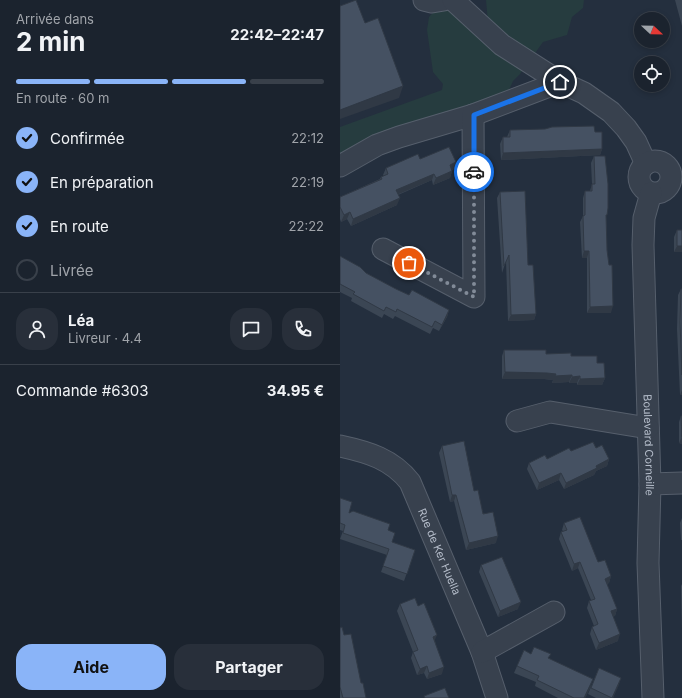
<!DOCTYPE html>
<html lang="fr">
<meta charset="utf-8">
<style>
:root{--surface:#1b232e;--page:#282f3a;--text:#f1f3f6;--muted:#a0a4aa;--line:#39404a;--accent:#8ab4f8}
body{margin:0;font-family:Inter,sans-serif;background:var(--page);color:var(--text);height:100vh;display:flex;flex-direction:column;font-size:15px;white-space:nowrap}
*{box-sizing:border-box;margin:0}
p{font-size:13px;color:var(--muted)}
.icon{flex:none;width:22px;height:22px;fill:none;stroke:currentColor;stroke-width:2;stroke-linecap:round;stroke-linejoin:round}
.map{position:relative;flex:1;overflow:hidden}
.side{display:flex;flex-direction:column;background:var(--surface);width:340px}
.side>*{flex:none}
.needle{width:26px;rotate:112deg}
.tools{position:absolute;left:294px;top:12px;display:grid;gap:8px}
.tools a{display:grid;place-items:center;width:36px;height:36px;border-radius:50%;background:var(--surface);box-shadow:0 2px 6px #0003,0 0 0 1px var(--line);font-size:20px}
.pin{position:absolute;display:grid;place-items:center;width:34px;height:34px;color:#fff;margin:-17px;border:2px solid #fff;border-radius:50%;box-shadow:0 1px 4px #0007}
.courier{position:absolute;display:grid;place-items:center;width:40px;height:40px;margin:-20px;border:3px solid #1a73e8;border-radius:50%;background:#fff;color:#222;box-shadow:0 1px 5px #0007}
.summary em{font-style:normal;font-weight:700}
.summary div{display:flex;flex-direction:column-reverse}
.summary{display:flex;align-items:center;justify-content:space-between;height:68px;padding:0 16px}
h1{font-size:26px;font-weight:700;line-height:30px}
.bar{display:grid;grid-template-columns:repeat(4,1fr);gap:6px 4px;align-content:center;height:48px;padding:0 16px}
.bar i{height:5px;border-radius:3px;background:var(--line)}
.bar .active{background:var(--accent)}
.bar p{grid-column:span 4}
.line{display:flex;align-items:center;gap:10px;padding:0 16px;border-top:1px solid var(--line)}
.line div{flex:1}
.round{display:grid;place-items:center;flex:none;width:42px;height:42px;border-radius:16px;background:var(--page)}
ol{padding:0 16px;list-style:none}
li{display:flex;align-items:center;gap:12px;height:44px}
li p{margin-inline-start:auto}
li .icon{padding:4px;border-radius:50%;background:var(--accent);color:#111;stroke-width:4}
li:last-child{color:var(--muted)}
li i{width:22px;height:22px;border:2px solid var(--line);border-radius:50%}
.action{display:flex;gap:8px;margin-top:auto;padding:8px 16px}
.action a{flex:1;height:46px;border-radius:16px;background:var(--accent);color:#111;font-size:16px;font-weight:700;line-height:46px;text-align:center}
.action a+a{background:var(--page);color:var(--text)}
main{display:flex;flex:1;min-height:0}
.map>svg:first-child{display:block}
.green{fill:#263c3f}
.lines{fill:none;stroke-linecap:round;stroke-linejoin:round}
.minor-casing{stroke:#565f6c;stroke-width:23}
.minor{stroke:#38414e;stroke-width:21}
.wall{fill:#3b4654}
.shaded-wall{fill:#303945}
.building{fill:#455162;stroke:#303945}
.done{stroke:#828b98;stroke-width:4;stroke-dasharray:0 7.2}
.route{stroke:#1a73e8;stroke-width:5}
.labels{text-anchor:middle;stroke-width:3;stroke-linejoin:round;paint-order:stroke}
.street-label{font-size:11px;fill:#b4bcc9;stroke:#1d2633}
</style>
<main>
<section class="side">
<div class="summary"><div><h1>2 min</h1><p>Arrivée dans</p></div><em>22:42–22:47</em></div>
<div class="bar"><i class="active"></i><i class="active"></i><i class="active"></i><i></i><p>En route · 60 m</p></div>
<ol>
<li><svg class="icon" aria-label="check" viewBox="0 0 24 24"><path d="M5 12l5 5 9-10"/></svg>Confirmée<p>22:12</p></li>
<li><svg class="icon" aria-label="check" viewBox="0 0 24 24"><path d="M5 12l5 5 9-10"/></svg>En préparation<p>22:19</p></li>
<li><svg class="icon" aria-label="check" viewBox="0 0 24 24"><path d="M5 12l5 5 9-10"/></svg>En route<p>22:22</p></li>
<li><i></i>Livrée</li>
</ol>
<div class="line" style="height:72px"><a class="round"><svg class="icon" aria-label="person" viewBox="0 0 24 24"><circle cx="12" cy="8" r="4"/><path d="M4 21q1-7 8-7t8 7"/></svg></a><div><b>Léa</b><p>Livreur · 4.4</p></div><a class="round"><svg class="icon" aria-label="chat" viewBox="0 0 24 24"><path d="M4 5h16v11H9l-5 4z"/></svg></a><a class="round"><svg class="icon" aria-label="phone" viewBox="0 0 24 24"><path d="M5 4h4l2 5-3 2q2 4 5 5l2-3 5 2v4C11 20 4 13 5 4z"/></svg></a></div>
<div class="line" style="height:52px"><div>Commande #6303</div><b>34.95 €</b></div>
<div class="action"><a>Aide</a><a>Partager</a></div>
</section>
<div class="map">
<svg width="342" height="698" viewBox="0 0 342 698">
<rect width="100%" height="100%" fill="#242f3e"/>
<path class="green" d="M146,0H244L243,8L232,17L227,35L203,42L180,74L173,81L165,99C109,122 50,143 0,177V127L102,90L103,84L93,72L87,30L89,17L96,9L111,10L148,22Z"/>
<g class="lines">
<defs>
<g id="minor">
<path d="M84,0L92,2L104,0"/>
<path d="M113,0L162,45L220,82L244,93L271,112L286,128L296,142L306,164"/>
<circle cx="315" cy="177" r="16"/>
<path d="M0,166L37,145L59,137L133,115L220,82"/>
<path id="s1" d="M311,193L304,218L303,245L310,484L308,563L313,698"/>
<path d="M43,249L134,297L133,115"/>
<path d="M177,421L210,412L308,428"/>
<path id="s2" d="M0,446C28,452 52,459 70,482L142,652L157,698"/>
<path d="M310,484L342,483"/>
<path d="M142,652L214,612"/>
</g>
</defs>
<use href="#minor" class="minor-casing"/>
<use href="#minor" class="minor"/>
</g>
<path class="wall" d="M335,0H342V26Z
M170,130L255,132L262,149L260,155L161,160L160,144L163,137H167Z
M254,156L266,218L267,250L271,313H247V258H242L240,222L243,216V198L245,191H250L252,184L251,163Z
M80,159L116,162L114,169L112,170V171L110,178L93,185L92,180L58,195L57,205L11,226L7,219L1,222L0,219V197L40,179L41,177L44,176L43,175L46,168Z
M160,192L188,265L196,314L194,320L168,321L166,261L162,273L157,198Z
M337,230H342V254V252H334V237Z
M0,256L26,273L56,289L69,295L109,310L107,317L99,331L93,328L90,334L55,316L53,319L44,314L42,318L11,301L12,298L0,292Z
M341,289H342V395H340L337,329L338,295Z
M164,350L206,354L257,363L265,378L262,385H237V383H229V382L212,383L213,380L204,379H162V356Z
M341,416L342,444L339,443V422Z
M102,446L134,491L156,543L126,550L114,501L110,502L99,453Z
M256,448L269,459L267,466L256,471L254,475L224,489L219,480L197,490L187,469L189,463L207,459L231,451Z
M0,498L9,513L48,530L52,542L75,550L64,581L41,572L47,555L0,539L3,531L0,530Z
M342,518V540H341L340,523Z
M224,523L258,562L271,576L269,583L267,584L277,609L275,616H273L278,641L256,650L250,634L252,627L254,626L247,608L249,601L251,600L238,568L232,571L219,539L221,532L223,531L222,530Z
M141,565L178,609L158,617L139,572Z
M342,584V629L341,586Z
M60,604L78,606L95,641L102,674L87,679L84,673L77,675L71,658L73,652L57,611Z
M0,628L4,635L26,698H0Z
M191,654L209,658L251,686L245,698H218L195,686L196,682L174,673L177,666Z
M259,668L281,678L273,698H256L248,694Z"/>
<path class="shaded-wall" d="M63,86L59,98L0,119V110Z
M262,149L260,155L161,160L163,153Z
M116,162L114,169L107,172L110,165Z
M112,171L110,178L93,185L96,178Z
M94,174L92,180L54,196L56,190Z
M60,198L57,205L11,226L13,219Z
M10,212L7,219L1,222L4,215Z
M337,246H342V252H334Z
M244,251H249L247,258H242Z
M273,306L271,313H247L250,307Z
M109,310L107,317L99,331L102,325Z
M196,314L194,320L168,321L171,315Z
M165,372L207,373L232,375L229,382L212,383L213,380L204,379H162Z
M240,376L237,383H229L232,377Z
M265,378L262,385H237L240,379Z
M342,390V395H340Z
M342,437V444L339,443Z
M269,459L267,466L256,471L254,475L224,489L226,483L256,466Z
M221,473L219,480L197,490L199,483Z
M112,495H116L114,501L110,502Z
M158,536L156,543L126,550L129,543Z
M240,562L238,568L232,571L234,564Z
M271,576L269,583L262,585L265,579Z
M181,602L178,609L158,617L160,611Z
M277,609L275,616L269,618L271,611Z
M280,634L278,641L256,650L259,643Z
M97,635L94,642L93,637Z
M87,666L84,673L77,675L80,669Z
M104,667L102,674L87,679L89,673Z
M281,678L279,685L273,698H272Z
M253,679L251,686L245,698H244Z"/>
<path class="building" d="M16,0L25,23L38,18L63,86L0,110V6Z
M254,126L255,132H262V149L163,153V137H170V130L205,129L212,127Z
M109,147L116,162L110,165L112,171L96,178L94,174L56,190L60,198L13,219L10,212L4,215L0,207V197L42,179L41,177L48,174L46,168L78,154L80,159Z
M254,156H265L268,184V208L267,215H266L267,250L269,265H272L273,306L250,307L249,251H244L243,216L245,215V191H252V184H255Z
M185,191L188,265H193L196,314L171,315L169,255L164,266L160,192Z
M337,230H342V246H337Z
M0,256L20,267L26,273L56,289L69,295L72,290L109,310L102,325L95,321L92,327L57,309L56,312L46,307L44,311L13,294L15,292L0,284Z
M341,289H342V375L340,322Z
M164,350H206V354L231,353V356H257V363H264L265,378L240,379V376L232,377V375L215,376L216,374L207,373L165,372Z
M341,416H342V437Z
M124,441L134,491L138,490L143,514L153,512L158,536L129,543L116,495H112L102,446Z
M253,442L256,448L262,445L269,459L256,466L257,468L226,483L221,473L199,483L189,463L205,455L207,459L229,448L231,451Z
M0,498L12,502L9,513L13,511L50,524L48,530L55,533L52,542L75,550L67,574L43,566L49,549L3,533L5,525L0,523Z
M240,517L258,562L265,560L271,576L265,579L277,609L271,611L280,634L259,643L252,627L258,624L249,601L255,599L240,562L234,564L221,532L227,530L224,523Z
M162,557L181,602L160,611L141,565Z
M75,598L78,606L84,603L97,635L93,637L104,667L89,673L87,666L80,669L73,652L78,650L60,604Z
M2,627L4,635L11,634L21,683H23L26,698H3L0,687V628Z
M194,647L211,654L208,658L253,679L244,698H234L197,680L199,676L177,666L184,650L191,654Z
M259,668L281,678L272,698L251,688Z
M105,688L109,698H85L84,696Z"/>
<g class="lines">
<path class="done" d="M69,263L134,297V172"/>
<path class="route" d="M134,172V115L220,82"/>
</g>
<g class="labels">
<g class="street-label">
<text dy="4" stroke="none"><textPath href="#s1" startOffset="253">Boulevard Corneille</textPath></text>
<text dy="4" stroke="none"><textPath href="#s2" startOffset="156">Rue de Ker Huella</textPath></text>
</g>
</g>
</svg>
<div class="tools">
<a><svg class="needle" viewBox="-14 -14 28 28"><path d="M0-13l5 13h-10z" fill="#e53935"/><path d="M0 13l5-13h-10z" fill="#a0a4aa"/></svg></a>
<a><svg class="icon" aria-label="locate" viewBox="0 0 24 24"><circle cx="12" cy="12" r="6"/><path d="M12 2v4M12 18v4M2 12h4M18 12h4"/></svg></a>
</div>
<div class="pin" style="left:69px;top:263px;background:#ea580c"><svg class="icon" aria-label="bag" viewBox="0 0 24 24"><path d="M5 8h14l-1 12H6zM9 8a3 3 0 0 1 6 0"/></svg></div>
<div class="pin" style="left:220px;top:82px;background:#1f2937"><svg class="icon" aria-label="home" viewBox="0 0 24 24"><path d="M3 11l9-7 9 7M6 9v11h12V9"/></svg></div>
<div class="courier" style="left:134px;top:172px"><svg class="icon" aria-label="car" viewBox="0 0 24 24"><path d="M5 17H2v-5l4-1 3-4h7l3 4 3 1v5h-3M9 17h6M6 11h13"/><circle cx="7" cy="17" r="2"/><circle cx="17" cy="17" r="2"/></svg></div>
</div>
</main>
